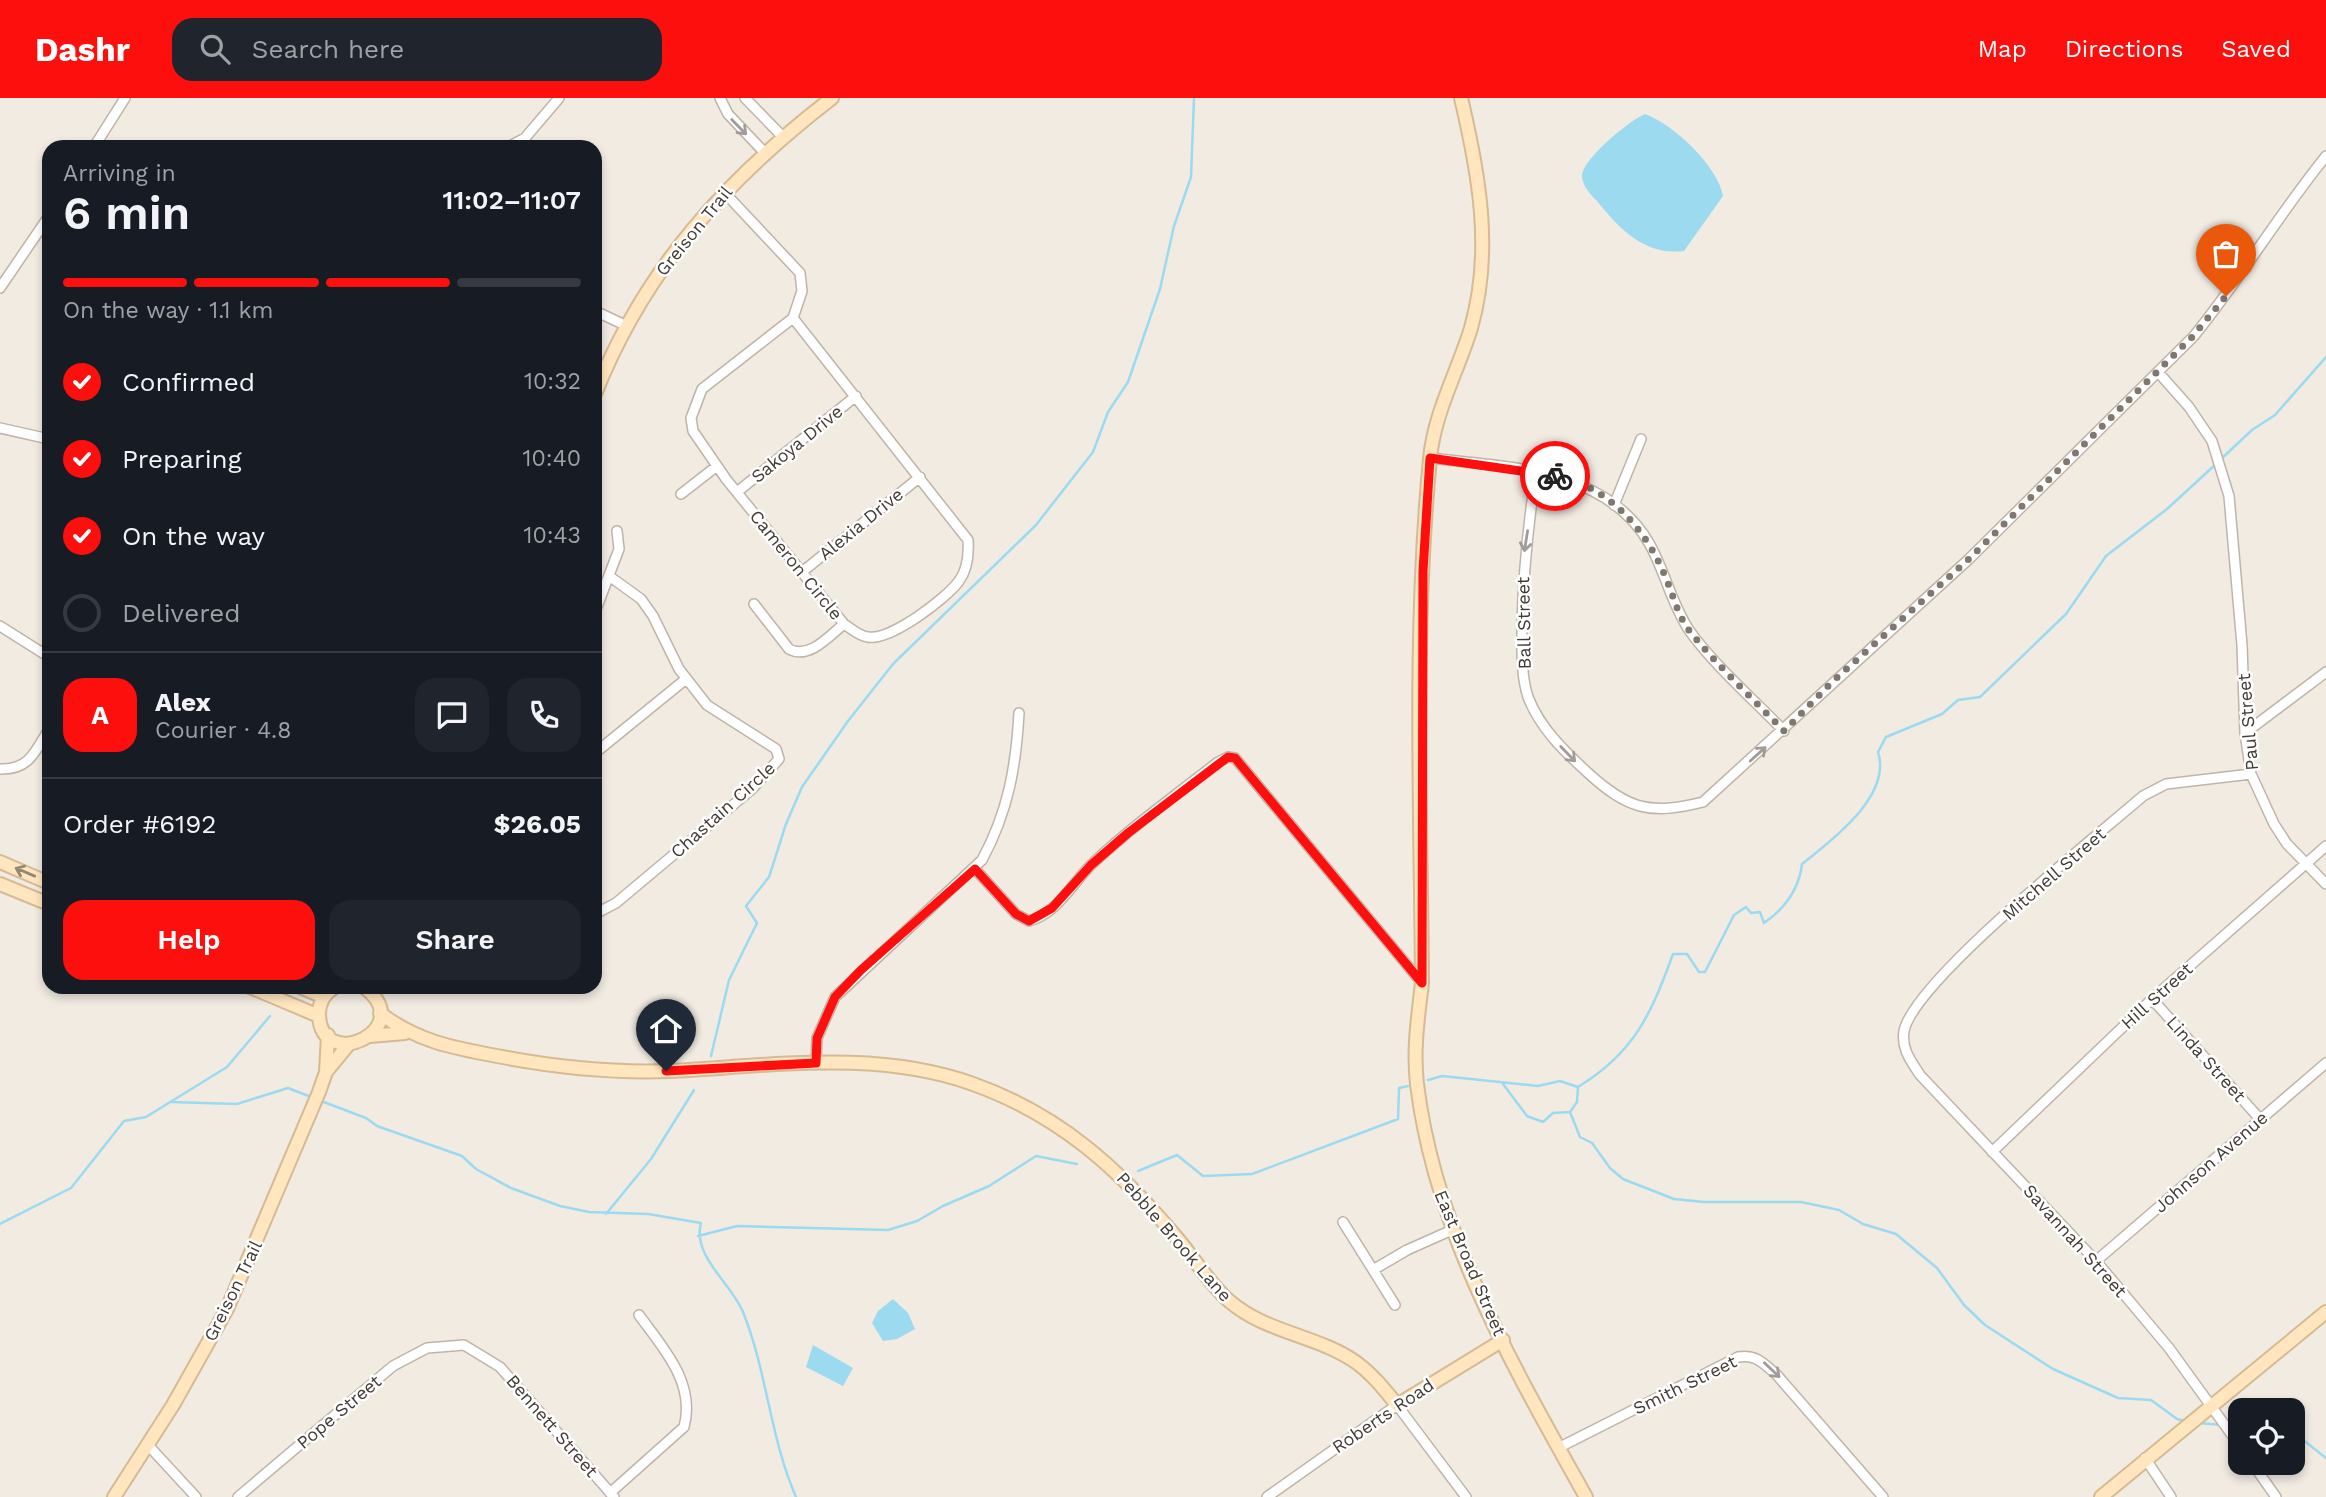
<!DOCTYPE html>
<meta charset="utf-8">
<style>
:root{--surface:#171b24;--page:#20242c;--text:#f1f3f6;--muted:#9ea1a6;--line:#363941;--accent:#fd0f0e}
body{margin:0;font-family:"Work Sans",sans-serif;background:var(--page);color:var(--text);height:100vh;display:flex;flex-direction:column;font-size:26px;white-space:nowrap}
*{box-sizing:border-box;margin:0}
p{font-size:23px;color:var(--muted)}
.icon{flex:none;width:38px;height:38px;fill:none;stroke:currentColor;stroke-width:2;stroke-linecap:round;stroke-linejoin:round}
.map{position:relative;flex:1;overflow:hidden}
.panel{position:absolute;left:42px;top:42px;width:560px;height:854px;display:flex;flex-direction:column;background:var(--surface);border-radius:21px;box-shadow:0 4px 10px #0003}
.panel>*{flex:none}
.fabs{position:absolute;left:2228px;top:1300px;display:grid;gap:14px}
.fabs a{display:grid;place-items:center;width:77px;height:77px;border-radius:14px;background:var(--surface);box-shadow:0 4px 10px #0003;font-size:35px}
.pin{position:absolute;display:grid;place-items:center;width:60px;height:60px;color:#fff;margin:-72px -30px;border-radius:50% 50% 50% 0;rotate:-45deg;box-shadow:0 0 7px #0007}
.pin .icon{rotate:45deg}
.courier{position:absolute;display:grid;place-items:center;width:70px;height:70px;margin:-35px;border:5px solid #fd0f0e;border-radius:50%;background:#fff;color:#222;box-shadow:0 2px 9px #0007}
.summary em{font-style:normal;font-weight:600}
.summary div{display:flex;flex-direction:column-reverse}
.summary{display:flex;align-items:center;justify-content:space-between;height:119px;padding:0 21px}
h1{font-size:46px;font-weight:600;line-height:52px}
.bar{display:grid;grid-template-columns:repeat(4,1fr);gap:10px 7px;align-content:center;height:84px;padding:0 21px}
.bar i{height:9px;border-radius:5px;background:var(--line)}
.bar .current{background:var(--accent)}
.bar p{grid-column:span 4}
.line{display:flex;align-items:center;gap:18px;padding:0 21px;border-top:2px solid var(--line)}
.line div{flex:1}
.round{display:grid;place-items:center;flex:none;width:74px;height:74px;border-radius:21px;background:var(--page)}
ol{padding:0 21px;list-style:none}
li{display:flex;align-items:center;gap:21px;height:77px}
li p{margin-inline-start:auto}
li .icon{padding:7px;border-radius:50%;background:var(--accent);color:#fff;stroke-width:4}
li:last-child{color:var(--muted)}
li i{width:38px;height:38px;border:4px solid var(--line);border-radius:50%}
.button{display:flex;gap:14px;margin-top:auto;padding:14px 21px}
.button a{flex:1;height:80px;border-radius:21px;background:var(--accent);color:#fff;font-size:28px;font-weight:600;line-height:80px;text-align:center}
.button a+a{background:var(--page);color:var(--text)}
header{display:flex;align-items:center;gap:42px;box-sizing:border-box;height:98px;padding:0 35px;background:var(--accent);color:#fff}
header strong{font-size:33px}
nav{display:flex;gap:38px;margin-inline-start:auto;font-size:24px}
.search{width:490px;height:63px;background:var(--page);display:flex;align-items:center;gap:18px;box-sizing:border-box;padding:0 24px;border-radius:21px;color:var(--muted);font-size:26px}
.map>svg:first-child{display:block}
.water{fill:#9cdaf0}
.lines{fill:none;stroke-linecap:round;stroke-linejoin:round}
.stream{stroke:#9cdaf0;stroke-width:2.5}
.street-casing{stroke:#c0b4a8;stroke-width:12}
.secondary-casing{stroke:#d6ba93;stroke-width:16}
.street{stroke:#fff;stroke-width:9}
.secondary{stroke:#ffe6bf;stroke-width:12}
.oneway{stroke:#a19c99}
.oneway2{stroke:#988772}
.done{stroke:#807870;stroke-width:7;stroke-dasharray:0 12.6}
.route{stroke:#fd0f0e;stroke-width:9}
.labels{text-anchor:middle;stroke-width:5;stroke-linejoin:round;paint-order:stroke}
.street-label{font-size:18px;fill:#433a33;stroke:#fff}
</style>
<header>
<strong>Dashr</strong>
<div class="search"><svg class="icon" aria-label="search" viewBox="0 0 24 24"><circle cx="10" cy="10" r="6"/><path d="M15 15l6 6"/></svg>Search here</div>
<nav><a>Map</a><a>Directions</a><a>Saved</a></nav>
</header>
<div class="map">
<svg width="2326" height="1399" viewBox="0 0 2326 1399">
<rect width="100%" height="100%" fill="#f1ebe2"/>
<path class="water" d="M1645,16C1673,26 1718,68 1723,98L1684,153C1644,158 1619,130 1596,102C1590,96 1583,88 1582,79C1581,62 1630,22 1645,16Z
M893,1201L908,1215L915,1231L897,1241L883,1243L872,1225L878,1213Z
M813,1247L853,1270L843,1288L806,1269Z"/>
<g class="lines">
<path class="stream" d="M2221,361L2252,332L2275,317L2326,259
M711,958L729,882L757,825L746,808L769,779L786,726L802,689L848,623L893,566L1036,427L1093,354L1108,314L1128,284L1160,191L1174,128L1191,79L1194,0
M1428,982L1442,978L1538,988L1560,983L1578,989C1635,954 1651,916 1673,856H1687L1699,874H1705L1734,817L1746,809L1751,815L1760,814L1764,825C1784,811 1799,791 1802,766C1832,742 1892,698 1878,654L1886,639L1942,616L1958,602L1980,599L2066,516L2106,458L2167,411L2216,366
M1503,986L1527,1018L1543,1024L1553,1015L1570,1014L1580,1039L1592,1045L1610,1070L1623,1081L1674,1101L1704,1104H1801L1839,1112L1863,1126L1896,1136L1937,1170L1964,1207L1985,1227L2053,1271L2118,1300L2151,1302L2177,1321L2185,1323
M321,1003L366,1020L377,1028L462,1058L476,1071L511,1090L560,1108L589,1114L648,1116L701,1125C692,1158 731,1185 743,1214C767,1273 770,1340 796,1399
M172,1004L237,1006L288,990L311,999
M1570,1014L1577,1004L1578,989
M1138,1073L1177,1057L1203,1078L1252,1076L1398,1021L1399,990L1408,988
M606,1116L651,1061L694,992
M0,1126L71,1090L124,1023L146,1019L227,969L270,918
M698,1138L737,1128L888,1132L917,1123L943,1108L989,1088L1036,1058L1077,1066
M2198,1325L2223,1327
M2229,1327L2240,1326
M2292,1333L2326,1360"/>
<defs>
<path id="street" d="M720,0L728,16L764,54
M745,0L782,38
M94,49L125,0
M508,49L525,40L559,0
M724,94L800,175L802,193L793,220L702,291L691,320L693,333L726,381L844,526C852,531 859,538 868,539C890,543 946,501 959,483C968,471 969,457 968,442L793,220
M0,190L49,118
M595,213L627,228
M2158,274L2189,309L2212,343L2229,398L2242,547L2245,635L2251,676L2274,726L2287,746L2326,786
M0,330L49,341
M1430,360C1506,369 1606,370 1649,445C1665,473 1671,505 1689,532C1711,564 1756,604 1784,633
M1536,375C1528,427 1523,477 1522,530C1522,552 1521,578 1528,599C1540,630 1564,653 1587,674C1628,712 1650,717 1703,704L1969,461L2194,238C2241,180 2279,116 2326,58
M737,394L856,298
M681,396L717,368
M1614,407L1641,341
M802,474L920,379
M754,506L789,551C809,562 829,538 844,526
M595,514L619,451L617,433
M0,528L49,559
M2245,635L2326,574
M595,655L686,581
M0,671C29,672 35,654 49,631
M975,771L1016,816L1029,823C1057,816 1073,784 1092,766C1131,729 1176,697 1218,664L1228,659L1235,660L1422,885
M595,816L616,805L752,691L779,661L776,651L707,607L679,571L653,518L641,501L609,478
M2152,901L2260,1021
M816,965L817,940L835,899L982,762C1008,714 1016,669 1019,615
M1992,1054L2152,901L2326,748
M1343,1124L1395,1207
M2096,1163L2326,965
M1373,1172L1407,1152L1452,1132
M148,1347L196,1399
M2240,1348L2169,1250L2096,1163L1920,977C1911,963 1901,951 1904,933C1914,883 2096,739 2143,698L2166,686L2251,676
M1558,1350L1738,1259C1756,1256 1763,1265 1776,1276L1883,1399
M2145,1360L2171,1399
M2252,1365L2276,1399
M610,1395L684,1329C696,1285 663,1250 639,1217
M238,1399L393,1268L427,1250L464,1247L500,1269L614,1399
M1267,1399L1397,1307L1466,1399"/>
<path id="secondary" d="M1461,0C1479,76 1493,153 1471,230C1458,273 1434,315 1430,361C1413,534 1421,711 1422,885C1418,919 1413,952 1417,986C1435,1135 1514,1270 1586,1399
M595,296C645,170 726,82 832,0
M0,764L49,785
M0,786L49,806
M250,889L319,918
M300,889L324,899
M335,889C325,895 319,904 319,916C320,977 420,931 364,889
M380,915C416,943 453,950 497,958C554,969 612,975 669,973C770,968 876,951 973,986C1060,1017 1119,1071 1177,1140C1194,1160 1209,1185 1228,1202C1265,1235 1318,1237 1357,1265C1373,1277 1385,1292 1397,1307L1503,1242
M370,938L405,935
M326,974L349,946
M114,1399L173,1307L227,1211L319,994L326,974L328,937
M2101,1399L2326,1214"/>
</defs>
<use href="#street" class="street-casing"/>
<use href="#secondary" class="secondary-casing"/>
<use href="#street" class="street"/>
<use href="#secondary" class="secondary"/>
</g>
<defs><path id="oneway-shaft" d="M-6 0H5M1.5-3L5.5 0L1.5 3" fill="none" stroke-width="1.6" stroke-linecap="round" stroke-linejoin="round" transform="scale(1.75)"/></defs>
<g class="oneway">
<use href="#oneway-shaft" transform="translate(739 29) rotate(46)"/>
<use href="#oneway-shaft" transform="translate(1526 443) rotate(99)"/>
<use href="#oneway-shaft" transform="translate(1568 656) rotate(46)"/>
<use href="#oneway-shaft" transform="translate(1758 656) rotate(-42)"/>
<use href="#oneway-shaft" transform="translate(1772 1272) rotate(43)"/>
</g>
<use class="oneway2" href="#oneway-shaft" transform="translate(25 774) rotate(-157)"/>
<g class="lines">
<path class="done" d="M1555,378C1607,387 1646,431 1665,478C1674,498 1677,518 1692,536C1720,570 1753,601 1784,633L1832,584L1969,461L2193,238L2226,198"/>
<path class="route" d="M666,973L816,965L817,940L835,899L861,872L975,771L1016,816L1029,823L1052,810L1091,767L1128,735L1228,659L1235,660L1422,885L1423,473L1430,360L1555,378"/>
</g>
<g class="labels">
<g class="street-label">
<text transform="translate(694 133) rotate(-51)" y="6">Greison Trail</text>
<text transform="translate(797 346) rotate(-39)" y="6">Sakoya Drive</text>
<text transform="translate(861 426) rotate(-39)" y="6">Alexia Drive</text>
<text transform="translate(796 467) rotate(51)" y="6">Cameron Circle</text>
<text transform="translate(1524 525) rotate(-91)" y="6">Ball Street</text>
<text transform="translate(2248 624) rotate(-95)" y="6">Paul Street</text>
<text transform="translate(723 712) rotate(-42)" y="6">Chastain Circle</text>
<text transform="translate(2054 776) rotate(-41)" y="6">Mitchell Street</text>
<text transform="translate(2157 898) rotate(-42)" y="6">Hill Street</text>
<text transform="translate(2206 961) rotate(48)" y="6">Linda Street</text>
<text transform="translate(2211 1064) rotate(-41)" y="6">Johnson Avenue</text>
<text transform="translate(1174 1139) rotate(49)" y="6">Pebble Brook Lane</text>
<text transform="translate(2075 1143) rotate(48)" y="6">Savannah Street</text>
<text transform="translate(1470 1165) rotate(67)" y="6">East Broad Street</text>
<text transform="translate(233 1193) rotate(-64)" y="6">Greison Trail</text>
<text transform="translate(1685 1287) rotate(-26)" y="6">Smith Street</text>
<text transform="translate(339 1314) rotate(-40)" y="6">Pope Street</text>
<text transform="translate(1383 1318) rotate(-34)" y="6">Roberts Road</text>
<text transform="translate(552 1328) rotate(49)" y="6">Bennett Street</text>
</g>
</g>
</svg>
<div class="fabs">
<a><svg class="icon" aria-label="locate" viewBox="0 0 24 24"><circle cx="12" cy="12" r="6"/><path d="M12 2v4M12 18v4M2 12h4M18 12h4"/></svg></a>
</div>
<div class="pin" style="left:2226px;top:198px;background:#ea580c"><svg class="icon" aria-label="bag" viewBox="0 0 24 24"><path d="M5 8h14l-1 12H6zM9 8a3 3 0 0 1 6 0"/></svg></div>
<div class="pin" style="left:666px;top:973px;background:#1f2937"><svg class="icon" aria-label="home" viewBox="0 0 24 24"><path d="M3 11l9-7 9 7M6 9v11h12V9"/></svg></div>
<div class="courier" style="left:1555px;top:378px"><svg class="icon" aria-label="bike" viewBox="0 0 24 24"><circle cx="6" cy="16" r="4"/><circle cx="18" cy="16" r="4"/><path d="M6 16l4-8h5l3 8M10 8l3 8H6M13 5h3"/></svg></div>
<section class="panel">
<div class="summary"><div><h1>6 min</h1><p>Arriving in</p></div><em>11:02–11:07</em></div>
<div class="bar"><i class="current"></i><i class="current"></i><i class="current"></i><i></i><p>On the way · 1.1 km</p></div>
<ol>
<li><svg class="icon" aria-label="check" viewBox="0 0 24 24"><path d="M5 12l5 5 9-10"/></svg>Confirmed<p>10:32</p></li>
<li><svg class="icon" aria-label="check" viewBox="0 0 24 24"><path d="M5 12l5 5 9-10"/></svg>Preparing<p>10:40</p></li>
<li><svg class="icon" aria-label="check" viewBox="0 0 24 24"><path d="M5 12l5 5 9-10"/></svg>On the way<p>10:43</p></li>
<li><i></i>Delivered</li>
</ol>
<div class="line" style="height:126px"><b class="round" style="background:var(--accent);color:#fff">A</b><div><b>Alex</b><p>Courier · 4.8</p></div><a class="round"><svg class="icon" aria-label="chat" viewBox="0 0 24 24"><path d="M4 5h16v11H9l-5 4z"/></svg></a><a class="round"><svg class="icon" aria-label="phone" viewBox="0 0 24 24"><path d="M5 4h4l2 5-3 2q2 4 5 5l2-3 5 2v4C11 20 4 13 5 4z"/></svg></a></div>
<div class="line" style="height:91px"><div>Order #6192</div><b>$26.05</b></div>
<div class="button"><a>Help</a><a>Share</a></div>
</section>
</div>
